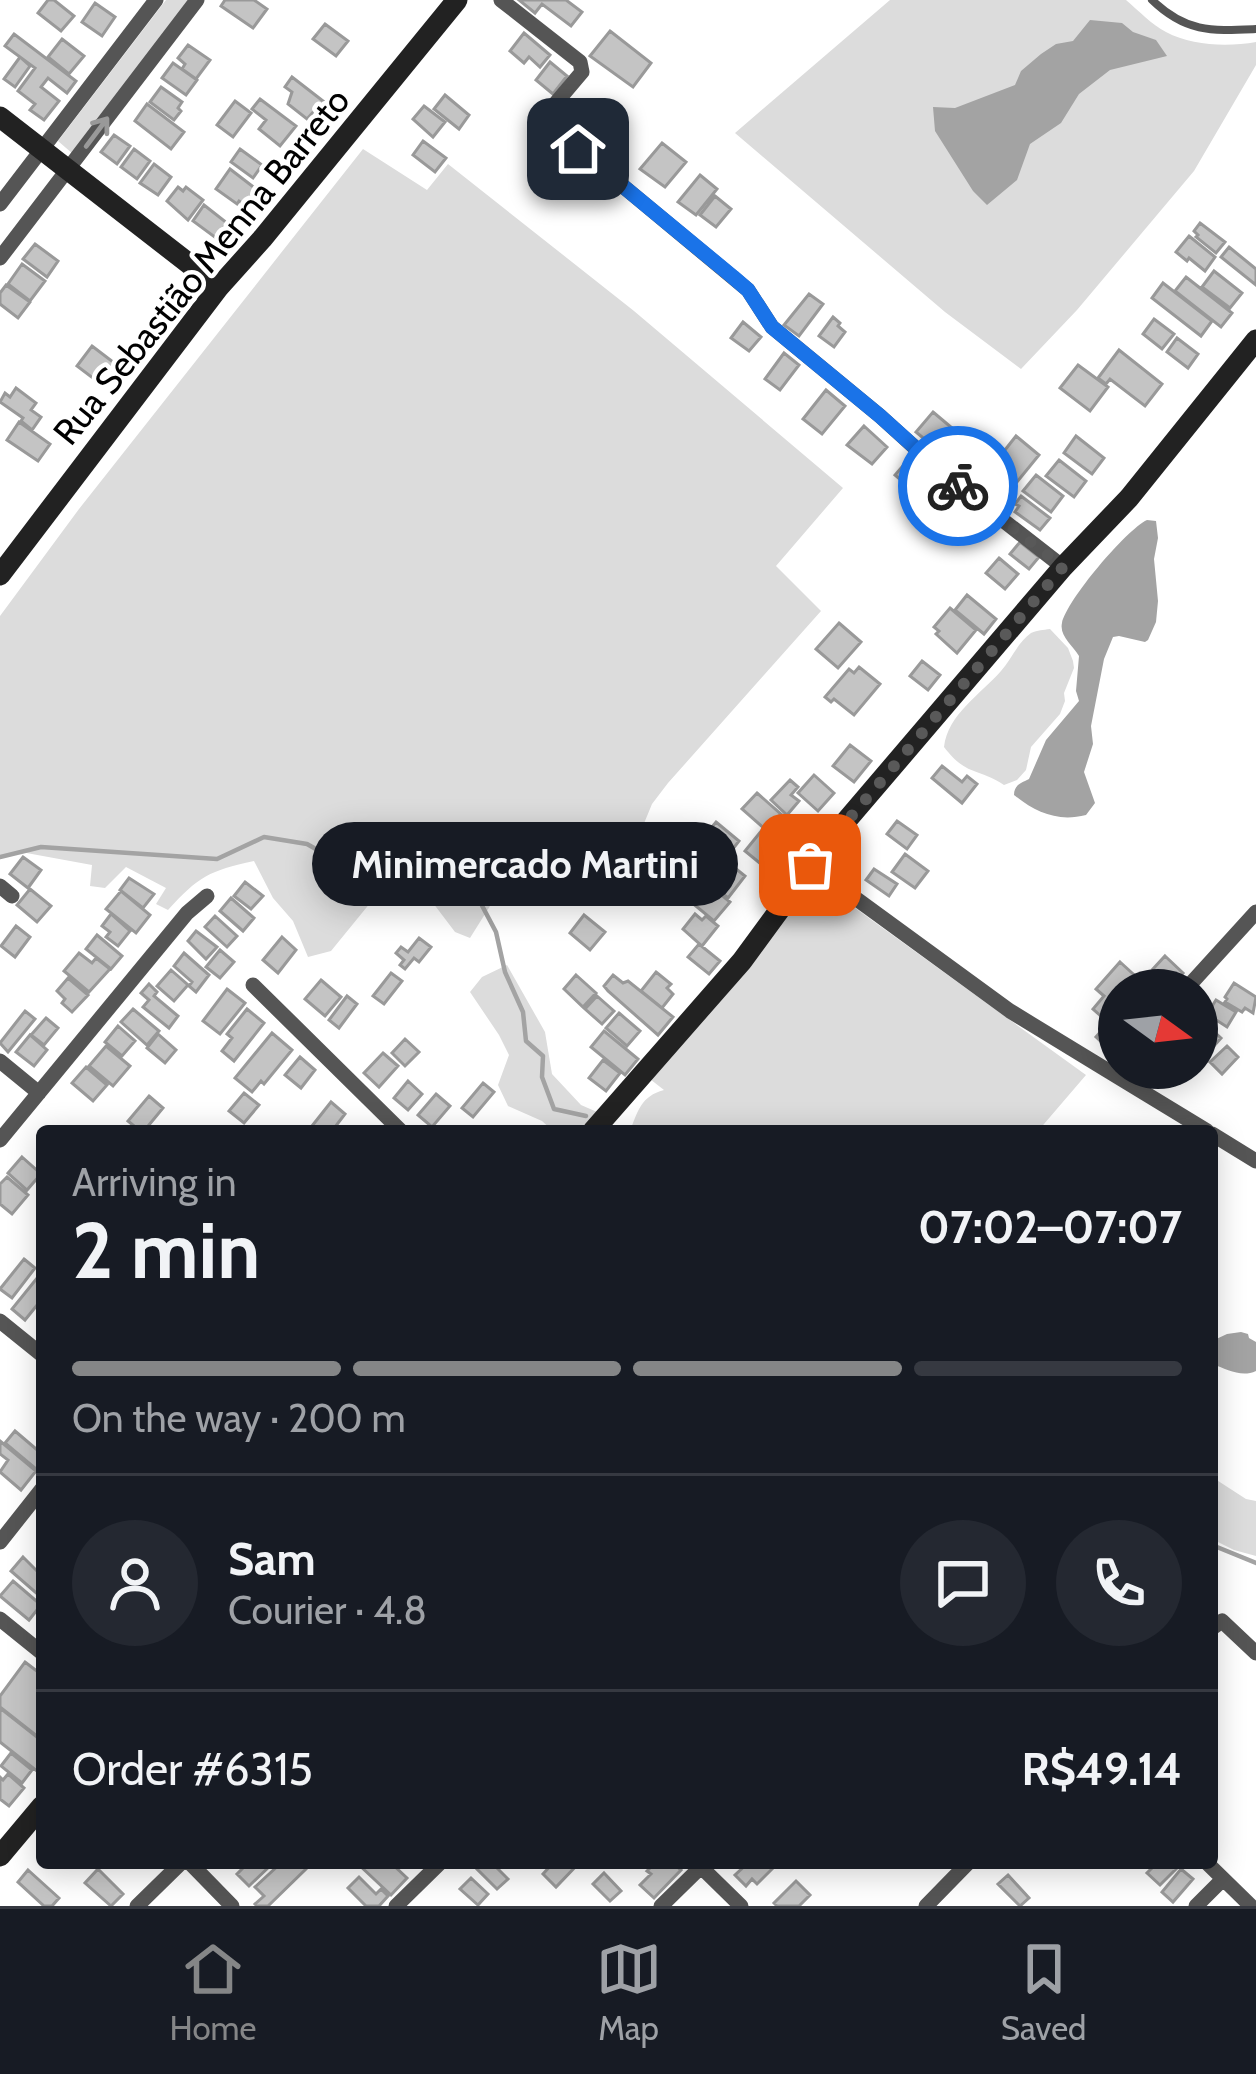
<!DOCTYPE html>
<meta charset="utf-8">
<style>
:root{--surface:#171b24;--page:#242831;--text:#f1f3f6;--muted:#9ea1a6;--line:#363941;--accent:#858687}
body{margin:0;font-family:Cabin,sans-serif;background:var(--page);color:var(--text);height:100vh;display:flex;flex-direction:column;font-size:45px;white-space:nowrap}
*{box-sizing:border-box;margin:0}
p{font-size:39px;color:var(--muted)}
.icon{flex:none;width:66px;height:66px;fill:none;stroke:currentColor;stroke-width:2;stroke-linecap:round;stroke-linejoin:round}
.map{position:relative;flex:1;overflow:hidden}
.side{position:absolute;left:36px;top:1125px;width:1182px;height:744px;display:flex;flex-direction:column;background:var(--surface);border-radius:12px;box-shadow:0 6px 30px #0003}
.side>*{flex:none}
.needle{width:78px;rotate:105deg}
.tools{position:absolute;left:1098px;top:969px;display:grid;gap:24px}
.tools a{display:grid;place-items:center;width:120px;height:120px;border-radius:50%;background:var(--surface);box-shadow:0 6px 30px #0003;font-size:60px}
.pin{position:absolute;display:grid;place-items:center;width:102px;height:102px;color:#fff;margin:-51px;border-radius:24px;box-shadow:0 6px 18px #0006}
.courier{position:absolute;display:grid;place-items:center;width:120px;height:120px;margin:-60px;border:9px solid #1a73e8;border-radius:50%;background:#fff;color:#222;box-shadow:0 3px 15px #0007}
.bubble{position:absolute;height:84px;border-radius:42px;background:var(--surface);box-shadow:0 6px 30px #0003;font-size:39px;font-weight:800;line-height:84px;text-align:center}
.head em{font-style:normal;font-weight:800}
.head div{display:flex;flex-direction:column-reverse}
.head{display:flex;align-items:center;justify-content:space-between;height:204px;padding:0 36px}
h1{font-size:78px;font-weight:800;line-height:90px}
.bar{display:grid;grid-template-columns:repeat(4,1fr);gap:18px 12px;align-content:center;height:144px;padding:0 36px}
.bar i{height:15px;border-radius:9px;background:var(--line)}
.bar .selected{background:var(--accent)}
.bar p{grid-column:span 4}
.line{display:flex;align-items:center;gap:30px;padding:0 36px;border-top:3px solid var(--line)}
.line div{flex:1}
.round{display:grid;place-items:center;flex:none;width:126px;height:126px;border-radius:63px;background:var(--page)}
.dock{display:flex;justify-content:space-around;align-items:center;height:168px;border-top:3px solid var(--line);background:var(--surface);font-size:33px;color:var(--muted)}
.dock a{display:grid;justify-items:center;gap:6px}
.dock .selected{color:var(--accent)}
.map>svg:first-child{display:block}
.green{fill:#dcdcdc}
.water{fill:#a3a3a3}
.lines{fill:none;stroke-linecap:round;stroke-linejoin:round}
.stream{stroke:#a3a3a3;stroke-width:4.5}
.building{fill:#c4c4c4;stroke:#999;stroke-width:3}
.lane{stroke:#555;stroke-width:8}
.street{stroke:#555;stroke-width:15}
.secondary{stroke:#222;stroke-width:21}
.oneway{stroke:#999}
.done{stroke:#595959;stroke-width:12;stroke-dasharray:0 21.6}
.route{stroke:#1a73e8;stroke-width:15}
.labels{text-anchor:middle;stroke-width:9;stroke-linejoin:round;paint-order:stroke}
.street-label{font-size:36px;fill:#000;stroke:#fff}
</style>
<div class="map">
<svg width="1256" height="1906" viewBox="0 0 1256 1906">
<rect width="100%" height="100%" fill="#fff"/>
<path class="green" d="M166,0H191L73,154L58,141Z
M890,0H1126C1139,11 1152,25 1166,32C1192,46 1228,47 1256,42V65L1194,171L1077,310L1021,369L945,312L735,133Z
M363,149L427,190L448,164L634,311L843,488L776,566L821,611L668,783L652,804L631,855L614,854L578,898L568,906L510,846L474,861L478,874L495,898L470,938L455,932L430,899L384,886L331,951L308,957L293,921L273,898L254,861C209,871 199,876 168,910L156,904L166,888L126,867L105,888L90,886L92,865L21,852L0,857V616L79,509Z
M1050,629L1068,648L1073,661L1074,668L1064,693L1065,701L1060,714L1031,747L1026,770L1017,780L1004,785C977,767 967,777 944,747C948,714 980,695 1001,671C1011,660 1018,642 1031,633C1038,630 1043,630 1050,629Z
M808,874L1086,1075L1038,1131H630C638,1111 641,1096 664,1090L641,1072Z
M507,965L545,1032L552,1074L581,1105L604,1115L591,1131H553L542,1121L508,1106L498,1085L509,1055L499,1035L470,992L482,977Z
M1212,1477L1246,1499L1256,1501V1556L1234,1550L1212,1539Z"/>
<path class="water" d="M1090,20L1122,23L1133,32L1156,40L1167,56L1110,70L1079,94L1061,123L1030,144L1017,180L987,205L973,191L935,131L933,107L955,108L1015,85L1021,71L1041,54L1056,44L1073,41Z
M1147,520L1156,521L1158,538L1154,559L1158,601L1156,622L1148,640L1145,642L1119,636L1113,637L1104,659L1091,726L1093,744L1084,772L1095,803L1086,815C1058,822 1036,813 1014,795C1014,785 1021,783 1029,779L1046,740L1079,701L1076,691L1079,656C1073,646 1059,636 1062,623C1067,600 1126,530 1147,520Z
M1241,1332L1248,1334L1249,1338L1256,1342V1371C1241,1378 1227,1369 1212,1364V1341L1227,1334Z"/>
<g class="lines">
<path class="stream" d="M0,857L41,847L217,859L264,837L307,844L358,873L396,868L435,849L461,866L496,932L505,972L523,1012L526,1041L543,1056L542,1077L554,1109L586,1116
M1212,1545L1256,1563"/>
</g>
<path class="building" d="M48,0H54L74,16L61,31L38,13Z
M225,0H254L267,9L253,28L221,6Z
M519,0H566L582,12L571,26L542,4L535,13Z
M95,3L115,17L102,36L82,22Z
M325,24L348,41L336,56L313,39Z
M610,31L651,63L633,87L590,56Z
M524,33L550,55L540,67L529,57L524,63L510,51Z
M14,34L76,81L67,93L48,78L41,87L59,101L44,120L30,110L35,104L18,91L35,68L5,46Z
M62,39L84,56L69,74L48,57Z
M188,45L210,60L196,79L182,69L185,64L178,58Z
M20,57L30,66L15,87L4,79Z
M550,62L567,76L553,94L536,80Z
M173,63L197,80L186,95L162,78Z
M292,77L323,101L307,119L288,104L292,92L285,87Z
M161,87L182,102L178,108L181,111L174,120L150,102Z
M445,95L469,115L459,129L434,109Z
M260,99L296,126L280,146L259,129L266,120L252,109Z
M235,101L251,113L233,137L217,125Z
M147,104L184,132L171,149L135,121Z
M424,106L445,122L433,137L413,119Z
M114,135L130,146L117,164L101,152Z
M423,141L446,158L435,172L413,155Z
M662,143L686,162L665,187L640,169Z
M134,149L150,161L137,179L121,167Z
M240,149L262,165L253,178L231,162Z
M538,149L563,159L554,182L529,173Z
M571,160L587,173L571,192L558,182L561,178L559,176Z
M154,164L171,177L158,195L140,183Z
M230,169L256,189L245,205L239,201L237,204L216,189Z
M700,175L717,189L696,215L678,202Z
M178,187L183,191L186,187L203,200L188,220L167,201Z
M715,196L731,209L716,227L700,215Z
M204,205L227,223L216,238L193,221Z
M1200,223L1225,242L1216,253L1196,237L1198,235L1194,231Z
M1189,236L1215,257L1205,271L1189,258L1187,261L1176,252Z
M35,244L58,261L47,277L23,259Z
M1229,247L1256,269V285L1221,257Z
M22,264L45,281L30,301L8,284Z
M1214,271L1242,293L1230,308L1202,287Z
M1186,277L1232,313L1221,327L1175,291Z
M1163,283L1212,321L1201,336L1152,298Z
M6,285L30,302L18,318L0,304V293Z
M809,294L823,304L799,336L784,325Z
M833,317L840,323L838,326L845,332L834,347L819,336Z
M1154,319L1174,334L1162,349L1143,334Z
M743,322L761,337L749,351L731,338Z
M1177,338L1198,354L1188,368L1167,352Z
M92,346L117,365L102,385L77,366Z
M1119,350L1162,384L1145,406L1110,379L1106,384L1098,378Z
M784,353L799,365L780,390L765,379Z
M1078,365L1108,387L1090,411L1060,388Z
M16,388L36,403L31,410L41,417L32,430L21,421L23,418L0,402L5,393L10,397Z
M826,390L845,406L822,434L803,419Z
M933,412L952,428L935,448L916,432Z
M19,422L50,444L38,461L7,440Z
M864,426L887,447L872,464L847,445Z
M1016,436L1039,455L1017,482L994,464Z
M1076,436L1104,458L1092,474L1064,453Z
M971,456L978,462L976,465L987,474L978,486L959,472Z
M1059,460L1086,481L1074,497L1046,476Z
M907,461L928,479L916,493L895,475Z
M1036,475L1063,496L1051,512L1023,491Z
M1021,496L1050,518L1040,530L1015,512L1019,506L1015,504Z
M1020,542L1039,557L1029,569L1010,554Z
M999,558L1018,574L1005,589L986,573Z
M967,595L996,619L984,634L955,610Z
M950,608L976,630L957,653L936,634L939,631L934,627Z
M839,623L861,642L838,668L816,649Z
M922,661L940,675L928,690L910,676Z
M859,667L880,684L854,715L834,699L831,702L825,697L849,669L854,673Z
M850,745L871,761L854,782L833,766Z
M942,766L962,782L967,776L977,784L962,803L932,778Z
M814,775L834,793L818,811L798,793Z
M790,780L798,787L791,795L799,801L787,815L771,800Z
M757,793L781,814L766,830L742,809Z
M897,821L917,835L907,849L887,834Z
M716,822L739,841L726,858L702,839Z
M791,822L811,840L799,853L779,835Z
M762,830L779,843L773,850L783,859L772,873L745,851Z
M905,854L928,871L915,888L892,872Z
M720,856L745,876L728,898L703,877Z
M23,857L41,870L28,888L10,874Z
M874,869L897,884L889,896L866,880Z
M129,878L154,894L143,908L120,890Z
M245,882L263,896L251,909L234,896Z
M707,883L730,902L714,921L691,902Z
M30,889L51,906L37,922L17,905Z
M121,891L150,915L136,933L106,909Z
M231,898L254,918L243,931L220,911Z
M111,914L130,931L118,946L106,937L110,932L102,926Z
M695,914L702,920L706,916L718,926L702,946L683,929Z
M584,915L605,932L590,950L570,933Z
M215,916L237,936L227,947L205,927Z
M16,926L30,937L15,957L1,946Z
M196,931L217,947L206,959L188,941Z
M97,935L122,956L111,969L86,949Z
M282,937L296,950L278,973L263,960Z
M419,938L431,947L419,962L414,958L405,969L400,965L404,960L396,953L401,947L408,952Z
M699,944L720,961L709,974L688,957Z
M220,950L234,962L220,978L206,967Z
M79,953L92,963L96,958L110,969L89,992L64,971Z
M184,953L209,975L196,992L189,986L192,982L174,966Z
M1165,956L1183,973L1171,986L1153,969Z
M1120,962L1142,982L1135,990H1119V1008L1113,1005L1102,1017L1093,1009L1104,996L1096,989Z
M171,970L188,985L174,1001L157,986Z
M656,972L671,984L667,988L673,994L662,1008L641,991Z
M391,973L402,981L384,1004L373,996Z
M576,975L596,993L583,1007L564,989Z
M613,975L623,983L628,981L673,1017L658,1035L608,991L604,986Z
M68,978L88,995L72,1012L62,1003L65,999L57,991Z
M321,980L341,997L325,1016L305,999Z
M1234,983L1256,997L1253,1013L1245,1008L1242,1012L1225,1002L1227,999L1225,997Z
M149,984L157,992L154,996L178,1016L169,1028L143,1007L149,1000L141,993Z
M227,989L245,1003L220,1034L203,1021Z
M347,996L357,1004L339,1028L329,1020Z
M597,996L614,1011L602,1024L585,1009Z
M1216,1000L1236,1012L1227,1027L1207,1014Z
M133,1009L159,1031L147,1045L121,1022Z
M247,1009L264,1023L234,1061L222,1051L232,1038L227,1034Z
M25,1011L35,1019L8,1052L0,1043Z
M619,1013L640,1031L627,1046L606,1028Z
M46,1018L58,1028L44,1045L31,1035Z
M1110,1021L1119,1029V1043L1111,1051L1096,1037Z
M118,1026L135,1041L122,1056L105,1042Z
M1209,1027L1221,1038L1205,1056L1197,1049V1041Z
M604,1031L638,1059L625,1075L591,1047Z
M272,1033L292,1050L264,1084L261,1081L252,1092L235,1078Z
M158,1034L176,1050L165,1063L147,1048Z
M30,1035L47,1050L34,1066L16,1052Z
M405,1039L419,1052L405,1066L392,1053Z
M106,1046L130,1066L113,1086L89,1066Z
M1227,1046L1238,1057L1222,1074L1210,1062Z
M383,1053L398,1066L379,1087L364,1073Z
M300,1057L315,1070L301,1088L285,1075Z
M603,1060L620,1073L606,1091L589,1078Z
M86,1067L107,1085L93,1101L72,1083Z
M408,1081L422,1094L408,1110L394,1098Z
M483,1083L494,1092L473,1117L462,1108Z
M244,1093L259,1105L244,1123L229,1111Z
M436,1094L450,1106L432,1127L418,1115Z
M149,1096L163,1108L144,1131H140L128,1121Z
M331,1102L345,1114L332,1131H308Z
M22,1157L41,1174L27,1190L8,1173Z
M7,1177L28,1195L12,1214L0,1204V1184Z
M24,1259L35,1268L12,1298L0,1289Z
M42,1272V1299L25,1320L12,1309Z
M15,1431L42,1454V1474L5,1443Z
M0,1441L36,1471L21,1490L0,1472L8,1460L0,1454Z
M23,1557L42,1576V1598L11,1571Z
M13,1581L41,1605L29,1620L0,1596Z
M25,1662L42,1675V1740L0,1707V1696Z
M0,1708L42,1741V1775L0,1742Z
M11,1753L32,1770L22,1783L1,1766Z
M8,1774L24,1788L9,1806L0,1799V1777L3,1780Z
M248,1863H273L249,1886L237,1874Z
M281,1863H304L308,1867L268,1906H257L255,1904L264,1896L255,1887Z
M357,1863H391L407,1878L391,1895Z
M482,1863H492L508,1879L497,1889L476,1868Z
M553,1863H579L556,1887L543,1874Z
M655,1863H673L681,1870L654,1898L640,1885L651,1874L647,1871Z
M748,1863H778L757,1884L752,1879L746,1886L735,1875Z
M1157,1863H1170L1176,1869L1160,1885L1147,1873Z
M98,1869L123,1894L111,1906L85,1883Z
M1181,1869L1193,1879L1173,1902L1162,1892Z
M28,1870L59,1898L52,1906H44L18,1882Z
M604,1873L621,1891L610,1901L593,1884Z
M1008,1875L1029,1898L1020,1906L998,1884Z
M359,1877L376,1894L381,1889L388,1896L379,1906H366L348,1888Z
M471,1878L488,1894L478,1905L460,1889Z
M796,1881L810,1895L799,1906H777L774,1903Z"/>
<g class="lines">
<path class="lane" d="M1152,0C1186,33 1212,31 1256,29"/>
<path class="street" d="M501,0L580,62L582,72L549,111V122L553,128L748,290L772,327L880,416L945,475L1063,567
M0,204L156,0
M0,258L197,0
M810,865L1010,1011L1110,1072L1119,1062
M0,886L12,896
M253,985L401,1131
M1185,990L1256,912
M0,1061L39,1093
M1110,1072L1207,1131
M1212,1134L1256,1161
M0,1140L187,913L207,896
M0,1321L42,1355
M0,1542L42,1489
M0,1619L42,1653
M1212,1628L1222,1621L1256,1653
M190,1863L232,1906
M697,1863L741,1906
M1207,1863L1251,1906
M137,1906L181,1863
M396,1906L440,1863
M661,1906L705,1863
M926,1906L968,1863
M1196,1906L1223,1879"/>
<path class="secondary" d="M0,117L219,287
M0,575L219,287L262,239L457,0
M593,1131L742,961L835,834L1063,567L1129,498L1256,340
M0,1856L42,1806"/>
</g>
<defs><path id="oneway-shaft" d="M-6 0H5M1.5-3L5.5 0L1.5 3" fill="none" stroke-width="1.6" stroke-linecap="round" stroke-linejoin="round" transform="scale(3)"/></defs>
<use class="oneway" href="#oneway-shaft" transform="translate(97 132) rotate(-53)"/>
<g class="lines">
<path class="done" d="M810,865L1063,567L958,486"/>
<path class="route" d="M578,149L733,277L748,290L772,327L880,416L958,486"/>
</g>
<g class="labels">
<g class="street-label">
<text transform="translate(201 266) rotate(-51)" y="13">Rua Sebastião Menna Barreto</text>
</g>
</g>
</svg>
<div class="tools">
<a><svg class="needle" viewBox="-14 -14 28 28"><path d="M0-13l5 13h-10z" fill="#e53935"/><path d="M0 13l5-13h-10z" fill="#9ea1a6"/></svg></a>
</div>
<div class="pin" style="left:810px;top:865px;background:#ea580c"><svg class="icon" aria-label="bag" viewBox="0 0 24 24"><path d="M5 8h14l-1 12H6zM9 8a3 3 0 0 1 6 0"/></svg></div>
<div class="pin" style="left:578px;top:149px;background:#1f2937"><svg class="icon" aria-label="home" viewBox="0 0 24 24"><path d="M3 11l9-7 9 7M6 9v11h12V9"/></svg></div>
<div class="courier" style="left:958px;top:486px"><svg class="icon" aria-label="bike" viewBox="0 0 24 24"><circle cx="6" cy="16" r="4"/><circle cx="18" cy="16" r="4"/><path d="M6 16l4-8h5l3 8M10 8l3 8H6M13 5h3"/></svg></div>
<div class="bubble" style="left:312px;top:822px;width:426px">Minimercado Martini</div>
<section class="side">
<div class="head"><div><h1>2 min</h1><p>Arriving in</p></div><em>07:02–07:07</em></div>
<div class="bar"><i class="selected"></i><i class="selected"></i><i class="selected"></i><i></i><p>On the way · 200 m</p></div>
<div class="line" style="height:216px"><a class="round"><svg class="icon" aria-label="person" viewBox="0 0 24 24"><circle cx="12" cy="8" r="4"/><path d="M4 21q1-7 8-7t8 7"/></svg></a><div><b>Sam</b><p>Courier · 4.8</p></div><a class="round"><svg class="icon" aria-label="chat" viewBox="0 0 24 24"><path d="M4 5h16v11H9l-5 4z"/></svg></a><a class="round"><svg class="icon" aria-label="phone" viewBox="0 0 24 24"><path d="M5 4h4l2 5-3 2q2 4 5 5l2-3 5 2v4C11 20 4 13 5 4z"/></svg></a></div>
<div class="line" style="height:156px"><div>Order #6315</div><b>R$49.14</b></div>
</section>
</div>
<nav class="dock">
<a class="selected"><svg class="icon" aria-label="home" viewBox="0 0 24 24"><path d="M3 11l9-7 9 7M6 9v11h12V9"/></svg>Home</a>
<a><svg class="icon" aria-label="map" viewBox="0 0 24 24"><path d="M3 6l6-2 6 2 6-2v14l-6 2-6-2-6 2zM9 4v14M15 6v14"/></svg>Map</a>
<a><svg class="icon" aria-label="saved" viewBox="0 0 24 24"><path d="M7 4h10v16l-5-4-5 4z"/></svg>Saved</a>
</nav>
